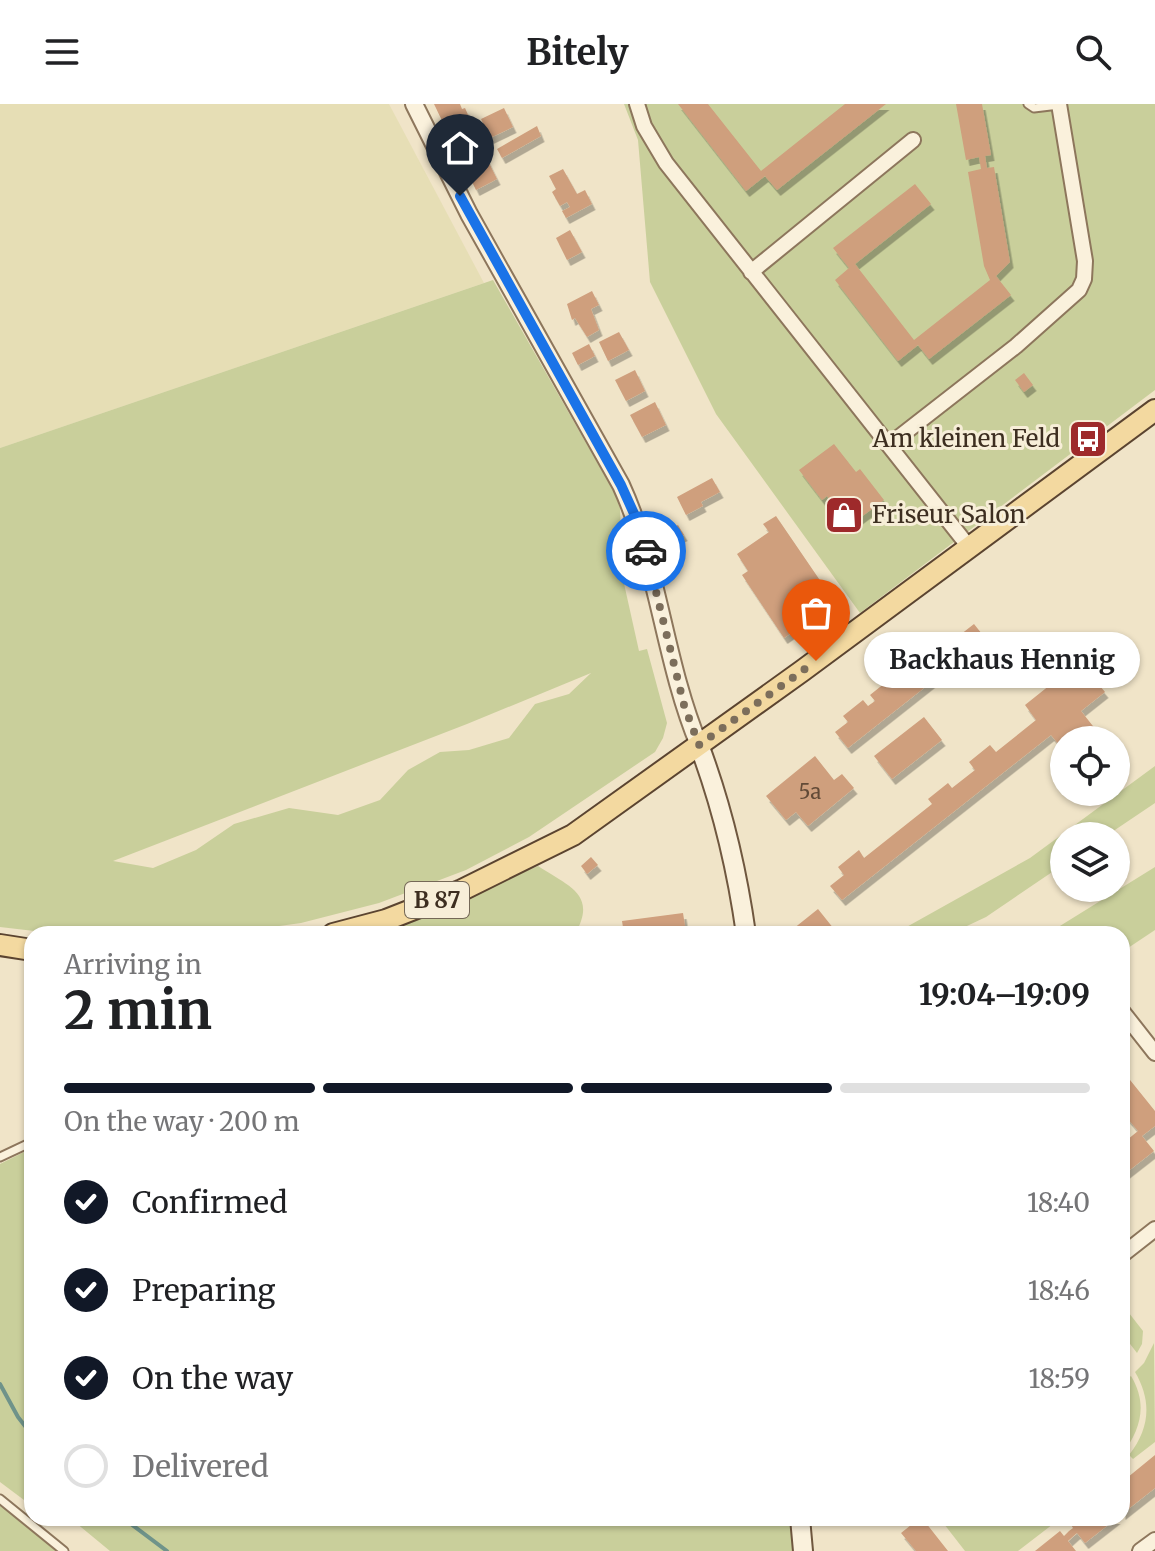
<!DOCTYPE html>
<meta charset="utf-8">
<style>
:root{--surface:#fff;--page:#f6f6f6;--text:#202124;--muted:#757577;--line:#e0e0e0;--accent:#111827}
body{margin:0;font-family:Merriweather,serif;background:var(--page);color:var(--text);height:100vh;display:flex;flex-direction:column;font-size:30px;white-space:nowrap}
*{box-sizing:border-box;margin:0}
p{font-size:26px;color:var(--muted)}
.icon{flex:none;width:44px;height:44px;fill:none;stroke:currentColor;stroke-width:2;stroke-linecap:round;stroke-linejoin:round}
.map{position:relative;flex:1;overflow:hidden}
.sheet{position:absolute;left:24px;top:822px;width:1106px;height:600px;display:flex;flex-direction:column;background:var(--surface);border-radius:24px;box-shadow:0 2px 6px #0004}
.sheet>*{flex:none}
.fabs{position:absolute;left:1050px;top:622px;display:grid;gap:16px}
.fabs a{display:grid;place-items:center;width:80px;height:80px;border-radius:50%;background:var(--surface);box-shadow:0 2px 6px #0004;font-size:40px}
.pin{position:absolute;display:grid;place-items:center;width:68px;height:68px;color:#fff;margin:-82px -34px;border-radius:50% 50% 50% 0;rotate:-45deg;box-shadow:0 0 8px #0007}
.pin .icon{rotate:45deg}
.courier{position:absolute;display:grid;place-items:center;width:80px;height:80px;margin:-40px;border:6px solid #1a73e8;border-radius:50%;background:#fff;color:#222;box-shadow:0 2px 10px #0007}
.bubble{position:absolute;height:56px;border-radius:28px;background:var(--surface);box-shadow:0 2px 6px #0004;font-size:26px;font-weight:700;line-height:56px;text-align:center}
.summary em{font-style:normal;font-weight:700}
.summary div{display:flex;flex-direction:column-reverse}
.summary{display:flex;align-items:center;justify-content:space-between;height:136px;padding:0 40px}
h1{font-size:52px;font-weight:700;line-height:60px}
.bar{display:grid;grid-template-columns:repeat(4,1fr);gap:12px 8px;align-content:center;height:96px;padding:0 40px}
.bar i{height:10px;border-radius:6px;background:var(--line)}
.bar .current{background:var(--accent)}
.bar p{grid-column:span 4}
ol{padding:0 40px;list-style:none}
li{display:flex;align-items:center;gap:24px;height:88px}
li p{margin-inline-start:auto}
li .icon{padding:8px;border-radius:50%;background:var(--accent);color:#fff;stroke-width:4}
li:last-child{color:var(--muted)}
li i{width:44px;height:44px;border:4px solid var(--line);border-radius:50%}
header{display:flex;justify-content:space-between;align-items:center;height:104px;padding:0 40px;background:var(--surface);font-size:36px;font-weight:700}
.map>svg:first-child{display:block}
.farmland{fill:#e6deb5}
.green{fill:#c9cf9b;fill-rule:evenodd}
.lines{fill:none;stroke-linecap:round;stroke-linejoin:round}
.stream{stroke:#6f938a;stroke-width:4}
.building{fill:#cf9f7d;filter:url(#shadow)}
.service-casing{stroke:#8d765c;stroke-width:11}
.minor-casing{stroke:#8d765c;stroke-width:18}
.tertiary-casing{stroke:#8d765c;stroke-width:20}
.secondary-casing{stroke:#6f573f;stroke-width:22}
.primary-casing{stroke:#5b4430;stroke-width:24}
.service{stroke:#faf1dc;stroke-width:7}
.minor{stroke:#faf1dc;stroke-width:14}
.tertiary{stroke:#faf1dc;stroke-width:16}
.secondary{stroke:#faf1dc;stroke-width:18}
.primary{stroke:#f3d9a0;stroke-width:20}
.done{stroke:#7c6e5b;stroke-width:8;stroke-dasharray:0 14.4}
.route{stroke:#1a73e8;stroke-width:10}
.labels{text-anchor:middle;stroke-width:6;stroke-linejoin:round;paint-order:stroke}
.number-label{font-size:20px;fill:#624a37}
.shield{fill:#f7eed8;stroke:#756857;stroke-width:2}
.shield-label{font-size:22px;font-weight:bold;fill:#3d2e20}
.poi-label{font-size:24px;fill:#3d2e20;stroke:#f7eed8;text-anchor:end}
</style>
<header><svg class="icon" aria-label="menu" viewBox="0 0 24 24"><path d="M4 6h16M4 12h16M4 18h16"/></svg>Bitely<svg class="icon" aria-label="search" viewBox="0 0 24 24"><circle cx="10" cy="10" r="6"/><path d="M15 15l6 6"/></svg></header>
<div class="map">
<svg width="1155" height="1447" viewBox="0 0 1155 1447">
<defs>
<filter id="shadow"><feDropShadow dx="3.5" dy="6" stdDeviation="0" flood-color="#0004"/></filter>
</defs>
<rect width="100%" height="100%" fill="#f0e4c8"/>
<path class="farmland" d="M0,0H389L484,179L0,344Z"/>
<path class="green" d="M624,0H1155V286L860,509L716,310L650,178L638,36Z
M493,176L614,388L620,404L621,429L617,448L639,547L647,545L667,619L663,634L655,648L529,733L466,766L379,799L301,819L221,830H60L0,823V344ZM591,569L569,590L535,600L509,634L469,646L440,648L408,666L380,696L338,711L289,704L234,720L196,746L153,764L113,757L467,620Z
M1155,662V699L1106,732H1064V760L986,813L950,830H894L1030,754Z
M538,762C568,782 598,790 575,830H356L463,793Z
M1155,763V826L1122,848V830H1047Z
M32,1044V1402L0,1378V1060Z
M1124,1206L1129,1209L1143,1227L1142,1240L1137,1249L1127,1236L1122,1239Z
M1154,1239L1155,1338L1133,1355L1129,1351C1150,1324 1152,1297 1135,1268L1144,1259Z
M1131,1272C1148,1300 1141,1325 1122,1351V1279Z
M0,1401L56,1447H0Z
M70,1414H791L794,1447H110Z
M952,1414H1055L1057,1417L1018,1447H965L944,1420Z"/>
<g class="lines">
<path class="stream" d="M0,1280L18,1313L32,1331
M123,1414L167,1447"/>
</g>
<path class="building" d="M434,0H460L462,5L465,4L470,15L467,16L471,23L450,33Z
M678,0H708L761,67L845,0H886L777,86L765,72L746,87Z
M956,0H982L991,51L985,52L987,64L994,63L1010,158L996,172L1011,191L929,255L918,241L898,257L835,176L849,164L833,144L915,80L931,100L855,160L914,236L990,176L984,162L968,68L981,65L979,53L966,56Z
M504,4L513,23L490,34L481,15Z
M537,22L541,32L502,54L497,45Z
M480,41L497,75L476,86L459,51Z
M563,65L577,90L585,86L592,100L566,114L562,107L570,103L567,98L560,102L552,88L556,85L549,72Z
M570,126L582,148L567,156L556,134Z
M592,187L599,201L591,205L599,226L587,233L575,214L572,216L567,200Z
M619,228L629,246L608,257L599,238Z
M589,240L595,252L578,261L572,249Z
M635,266L645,287L626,297L615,276Z
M1024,269L1033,281L1024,288L1015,276Z
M655,298L666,321L642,333L630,311Z
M834,340L856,368L860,365L884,396L849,422L827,392L822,396L799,366Z
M712,374L720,388L701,398L703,402L686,411L677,393Z
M776,412L832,494L810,509L813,514L784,534L742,471L748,467L737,450L769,428L763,420Z
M678,421L684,431L669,439L663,429Z
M974,520L986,535L848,644L835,628L848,618L843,612L863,596L868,602L875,597L870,591L931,542L932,544L952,528L956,534Z
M1008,556L1019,569L1009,577L999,563Z
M1070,565L1081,579L1091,571L1105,588L1081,607L1104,636H1064V647L1051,631L842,796L830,782L844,771L838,763L859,746L864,754L932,700L928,695L948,679L952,684L975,666L969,658L990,641L996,648L1036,616L1025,601Z
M924,613L942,636L892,675L874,652Z
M815,652L834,676L842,670L854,684L808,722L796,708L786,716L766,692Z
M591,753L598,761L587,770L581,762Z
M818,805L838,830H797L793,825Z
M683,809L686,828L624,830L622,817Z
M1122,966L1155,1007V1022L1142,1032L1154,1047L1122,1072V1040L1138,1027L1122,1008Z
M1155,1351V1384L1122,1410V1378Z
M914,1414H922L948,1447H916L901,1429L916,1417Z
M1077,1414H1117L1085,1439L1077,1429L1068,1437L1076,1447H1035L1060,1427L1064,1432L1069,1427L1073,1424L1070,1419Z"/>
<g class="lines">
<defs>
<path id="service" d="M1028,0L1034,4L1059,1
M0,1053L32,1038
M0,1395L64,1447"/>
<path id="minor" d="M637,0L644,22L666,59L969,443
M751,168L913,36
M889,341L1016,242L1079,186L1084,175L1085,157L1059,0
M1122,907L1155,949
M1122,1151L1155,1125
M1140,1447L1155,1436"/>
<path id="tertiary" d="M414,0L469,110L621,381C659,464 664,557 699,641"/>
<path id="secondary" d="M699,641C722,702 737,766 746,830
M800,1414L803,1447"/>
<path id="primary" d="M333,830L386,816L460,787L573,731L802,567L1155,306
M0,841L32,846"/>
</defs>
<use href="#service" class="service-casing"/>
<use href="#minor" class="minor-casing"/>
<use href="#tertiary" class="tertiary-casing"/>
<use href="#secondary" class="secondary-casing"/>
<use href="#primary" class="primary-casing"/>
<use href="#service" class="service"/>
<use href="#minor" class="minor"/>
<use href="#tertiary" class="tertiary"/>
<use href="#secondary" class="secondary"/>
<use href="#primary" class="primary"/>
</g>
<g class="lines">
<path class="done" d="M646,447L684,601L699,641L816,557"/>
<path class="route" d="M460,92L621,381L636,414L646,447"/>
</g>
<defs>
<symbol id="bus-square" viewBox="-11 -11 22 22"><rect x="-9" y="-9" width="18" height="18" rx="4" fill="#9e2a2b" stroke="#f7eed8"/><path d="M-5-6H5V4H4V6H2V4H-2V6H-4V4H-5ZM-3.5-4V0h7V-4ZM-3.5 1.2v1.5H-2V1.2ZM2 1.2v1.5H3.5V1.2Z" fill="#fff"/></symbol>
<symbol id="shop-square" viewBox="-11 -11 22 22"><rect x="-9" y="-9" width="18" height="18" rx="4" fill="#9e2a2b" stroke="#f7eed8"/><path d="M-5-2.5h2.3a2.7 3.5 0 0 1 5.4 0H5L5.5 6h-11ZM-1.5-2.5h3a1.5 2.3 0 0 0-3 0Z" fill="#fff"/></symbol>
</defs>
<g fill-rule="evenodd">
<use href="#bus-square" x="1066" y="313" width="44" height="44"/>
<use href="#shop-square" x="822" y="389" width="44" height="44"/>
</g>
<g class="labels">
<g class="number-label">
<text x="810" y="695">5a</text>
</g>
<rect class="shield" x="405" y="778" width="64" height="36" rx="6"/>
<g class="shield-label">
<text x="437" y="804">B 87</text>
</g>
<g class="poi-label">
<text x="1060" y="343">Am kleinen Feld</text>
<text x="872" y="419" text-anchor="start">Friseur Salon</text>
</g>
</g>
</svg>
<div class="fabs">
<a><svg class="icon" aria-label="locate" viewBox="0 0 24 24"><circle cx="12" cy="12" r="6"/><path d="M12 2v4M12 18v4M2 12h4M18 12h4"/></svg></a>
<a><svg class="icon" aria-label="layers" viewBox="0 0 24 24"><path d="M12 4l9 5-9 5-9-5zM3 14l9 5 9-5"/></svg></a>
</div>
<div class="pin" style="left:816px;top:557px;background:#ea580c"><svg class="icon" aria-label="bag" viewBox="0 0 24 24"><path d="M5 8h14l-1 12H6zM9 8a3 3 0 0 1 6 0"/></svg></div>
<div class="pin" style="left:460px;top:92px;background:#1f2937"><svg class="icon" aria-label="home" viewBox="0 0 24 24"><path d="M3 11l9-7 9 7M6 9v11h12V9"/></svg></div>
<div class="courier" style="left:646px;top:447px"><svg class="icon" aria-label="car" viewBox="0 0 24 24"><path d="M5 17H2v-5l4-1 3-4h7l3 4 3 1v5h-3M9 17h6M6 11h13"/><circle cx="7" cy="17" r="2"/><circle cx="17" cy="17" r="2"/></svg></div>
<div class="bubble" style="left:864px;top:528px;width:276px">Backhaus Hennig</div>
<section class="sheet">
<div class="summary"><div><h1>2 min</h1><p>Arriving in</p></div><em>19:04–19:09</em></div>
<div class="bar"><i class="current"></i><i class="current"></i><i class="current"></i><i></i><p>On the way · 200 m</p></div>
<ol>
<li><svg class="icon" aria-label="check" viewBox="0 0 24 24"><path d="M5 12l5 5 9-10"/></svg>Confirmed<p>18:40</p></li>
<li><svg class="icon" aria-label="check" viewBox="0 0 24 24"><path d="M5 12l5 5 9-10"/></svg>Preparing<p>18:46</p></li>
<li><svg class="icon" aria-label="check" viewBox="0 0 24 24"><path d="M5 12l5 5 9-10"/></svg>On the way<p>18:59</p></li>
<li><i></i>Delivered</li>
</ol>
</section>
</div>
